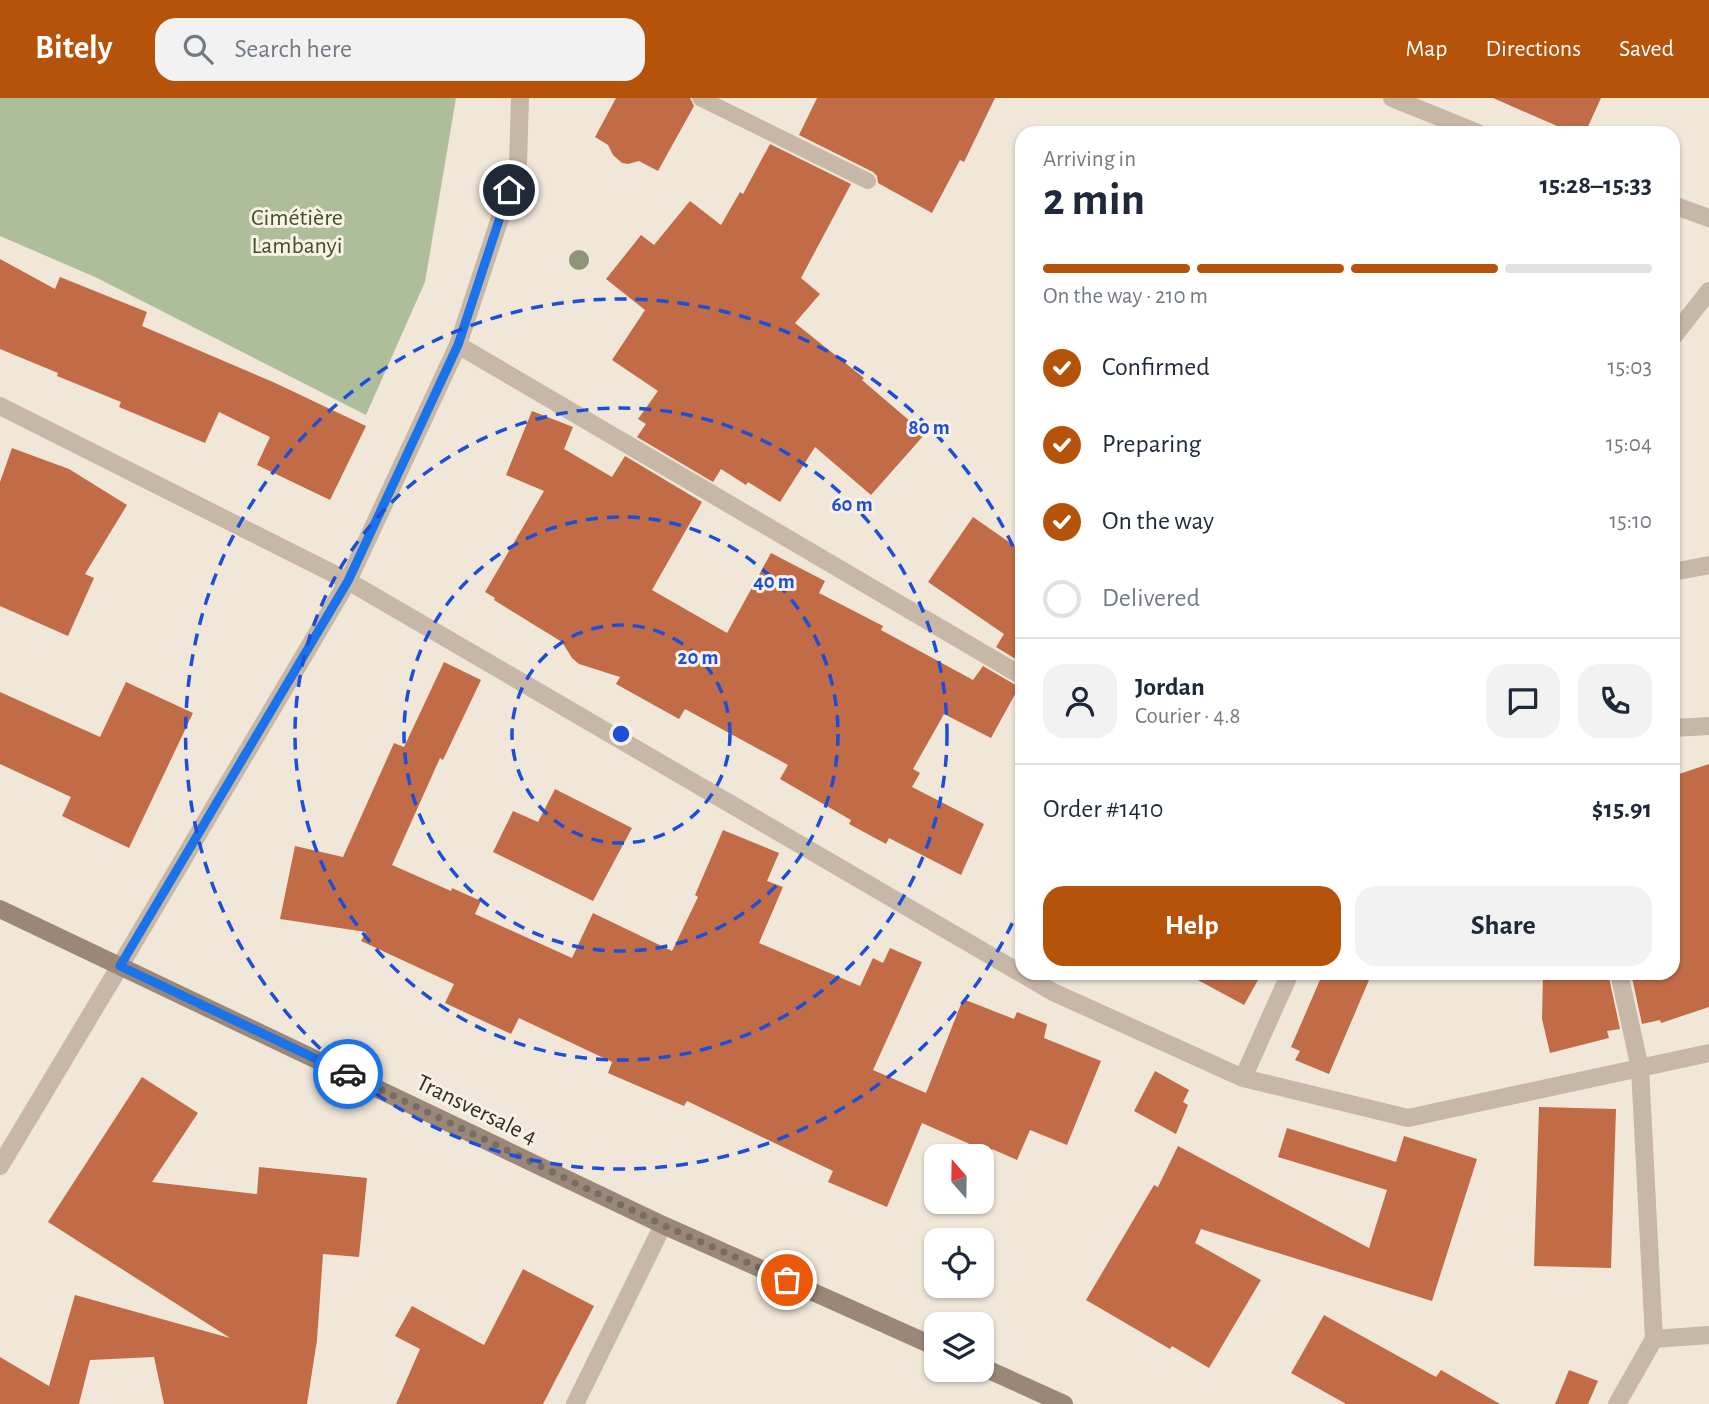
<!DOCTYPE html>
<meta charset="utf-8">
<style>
:root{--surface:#fff;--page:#f2f2f3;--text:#1f2937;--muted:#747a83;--line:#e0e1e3;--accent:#b45309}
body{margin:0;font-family:"Alegreya Sans",sans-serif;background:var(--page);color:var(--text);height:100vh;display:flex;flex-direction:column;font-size:26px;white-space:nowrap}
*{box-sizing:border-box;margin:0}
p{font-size:23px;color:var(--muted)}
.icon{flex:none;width:38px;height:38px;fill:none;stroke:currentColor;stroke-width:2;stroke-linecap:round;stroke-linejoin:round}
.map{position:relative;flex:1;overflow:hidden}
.drawer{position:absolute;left:1015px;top:28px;width:665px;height:854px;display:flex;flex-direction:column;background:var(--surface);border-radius:21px;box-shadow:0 2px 5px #0004}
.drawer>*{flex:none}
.needle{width:46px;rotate:340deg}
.buttons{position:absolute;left:924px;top:1046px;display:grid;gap:14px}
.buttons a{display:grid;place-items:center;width:70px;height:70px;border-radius:14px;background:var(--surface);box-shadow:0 2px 5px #0004;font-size:35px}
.pin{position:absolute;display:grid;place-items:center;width:60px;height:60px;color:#fff;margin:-30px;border:4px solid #fff;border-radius:50%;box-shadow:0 2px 7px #0007}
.courier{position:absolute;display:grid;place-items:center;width:70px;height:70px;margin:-35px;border:5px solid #1a73e8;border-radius:50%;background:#fff;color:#222;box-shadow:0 2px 9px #0007}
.overview em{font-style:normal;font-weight:600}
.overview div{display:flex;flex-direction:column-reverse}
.overview{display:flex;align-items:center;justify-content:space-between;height:119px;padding:0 28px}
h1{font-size:46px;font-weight:600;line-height:52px}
.bar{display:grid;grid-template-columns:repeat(4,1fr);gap:10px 7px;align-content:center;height:84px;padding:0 28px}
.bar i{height:9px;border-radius:5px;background:var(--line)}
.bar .active{background:var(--accent)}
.bar p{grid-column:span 4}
.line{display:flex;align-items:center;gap:18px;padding:0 28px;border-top:2px solid var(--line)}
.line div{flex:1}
.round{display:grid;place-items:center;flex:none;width:74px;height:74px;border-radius:21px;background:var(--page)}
ol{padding:0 28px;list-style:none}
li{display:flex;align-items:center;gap:21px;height:77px}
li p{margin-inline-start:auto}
li .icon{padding:7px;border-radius:50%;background:var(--accent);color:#fff;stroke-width:4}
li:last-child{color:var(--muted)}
li i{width:38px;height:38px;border:4px solid var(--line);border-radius:50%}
.button{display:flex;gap:14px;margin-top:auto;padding:14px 28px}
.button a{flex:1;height:80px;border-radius:21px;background:var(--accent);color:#fff;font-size:28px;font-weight:600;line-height:80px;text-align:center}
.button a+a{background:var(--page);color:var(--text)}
header{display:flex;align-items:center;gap:42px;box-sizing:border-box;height:98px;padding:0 35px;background:var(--accent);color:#fff}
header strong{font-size:33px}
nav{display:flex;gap:38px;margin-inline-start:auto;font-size:24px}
.search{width:490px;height:63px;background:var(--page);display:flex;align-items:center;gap:18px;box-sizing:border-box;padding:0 24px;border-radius:21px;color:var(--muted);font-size:26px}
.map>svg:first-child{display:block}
.green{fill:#afbe9a}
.building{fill:#c16c46}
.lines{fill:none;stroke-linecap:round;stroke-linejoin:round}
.service{stroke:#c7b7a6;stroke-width:16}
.minor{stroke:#c7b7a6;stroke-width:18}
.tertiary{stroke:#c7b7a6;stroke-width:18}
.secondary{stroke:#9b8777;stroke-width:18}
.tree{fill:#8f9479}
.done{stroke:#766d65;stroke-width:7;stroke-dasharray:0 12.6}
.route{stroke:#1a73e8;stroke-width:9}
.ring{fill:none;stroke:#1d4ed8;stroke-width:3.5;stroke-dasharray:12 9}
.labels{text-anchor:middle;stroke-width:6;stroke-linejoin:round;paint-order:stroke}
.park-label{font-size:24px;fill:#40512b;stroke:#f8f1e5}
.street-label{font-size:24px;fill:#342b26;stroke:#f8f1e5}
.centre{fill:#1d4ed8;stroke:#f8f1e5;stroke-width:3.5}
.ring-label{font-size:21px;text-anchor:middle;font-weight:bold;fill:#1d4ed8;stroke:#f8f1e5;stroke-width:6;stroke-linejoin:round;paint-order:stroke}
</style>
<header>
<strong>Bitely</strong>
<div class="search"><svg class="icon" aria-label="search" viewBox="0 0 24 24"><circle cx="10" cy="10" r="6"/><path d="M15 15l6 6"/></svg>Search here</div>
<nav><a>Map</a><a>Directions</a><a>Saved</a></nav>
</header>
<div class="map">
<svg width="1709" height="1306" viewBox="0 0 1709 1306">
<rect width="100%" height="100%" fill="#f0e7d9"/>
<path class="green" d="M0,0H456L425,184L366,317L95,179L0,138Z"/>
<path class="building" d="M616,0H690L694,8L658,73L639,63L628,66L622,65L613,57L608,47L595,39Z
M817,0H995L964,64L960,62L932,115L878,85L877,78L873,74L799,37Z
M1493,0H1601L1585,35H1573Z
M770,46L851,86L801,180L820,196L795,225L864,280L862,282L925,336L871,397L815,349L780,404L748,384L746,387L721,371L713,384L637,339L646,326L638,321L658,293L612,262L645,212L606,181L641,137L654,147L690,103L721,127L740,94L743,96Z
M0,161L55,191L60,179L147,214L142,228L273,284L366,328L330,402L257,367L270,339L219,314L205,345L119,309L121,304L57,278L58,275L0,251Z
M532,313L573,329L564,351L612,379L625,358L702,404L652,492L727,535L771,455L825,483L819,495L883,528L881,532L973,582L983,568L1019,589L991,640L944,616L913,671L920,675L912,689L984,726L961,777L889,740L886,746L849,726L851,722L780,681L788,667L685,611L679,621L616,586L620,579L579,566L572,560L562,544L494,502L495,500L485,494L544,393L506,377Z
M12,350L69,371L127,407L85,476L94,480L68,538L0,508V384Z
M973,419L1022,453V565L996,549L1004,536L928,484Z
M444,564L481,582L443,662L440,660L392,767L451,793L452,790L481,803L475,816L572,860L593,815L672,853L698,799L695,797L723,732L779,755L767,783L783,789L759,845L860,888L873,860L883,865L890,850L922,864L873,972L926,995L963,901L1014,921L1017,914L1047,926L1044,940L1101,963L1067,1047L1030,1032L1017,1062L992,1051L990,1055L922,1025L887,1109L828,1084L833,1073L687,1003L684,1008L608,975L612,964L519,920L511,936L445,905L454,886L361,843L366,834L280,821L295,748L343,759L394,645L404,649Z
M126,584L193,615L129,750L62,718L71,699L0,666V594L100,639Z
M1709,666V909L1661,925L1660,922L1642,926L1631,875H1673V678Z
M555,691L632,730L593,803L493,754L513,713L538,724Z
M1185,875H1262L1244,907Z
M1323,875H1372L1329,976L1295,962L1300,953L1291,949Z
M1543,875H1608L1620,931L1607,933L1609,940L1550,955L1542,921Z
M1155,973L1189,992L1183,1004L1188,1007L1176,1036L1134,1013Z
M142,979L198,1015L152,1084L257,1096L259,1069L367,1080L359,1159L323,1156L317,1242L307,1306H164L154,1259L90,1262L79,1306H0V1259L49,1288L75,1197L230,1240L48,1124Z
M1539,1009L1616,1011L1611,1170L1534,1168Z
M1287,1030L1396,1064L1404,1038L1477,1061L1432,1203L1201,1131L1195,1145L1261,1182L1209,1270L1172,1248L1170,1251L1086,1202L1154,1087L1158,1089L1178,1048L1369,1150L1387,1092L1278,1059Z
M523,1171L594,1208L543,1306H396L420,1251L395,1238L412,1208L484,1247Z
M1324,1217L1436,1279L1441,1272L1500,1306H1346L1291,1275Z
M1569,1272L1598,1283L1588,1306H1555Z"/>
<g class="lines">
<path class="service" d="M700,0L868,83"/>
<path class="minor" d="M1392,0L1478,35
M1673,107L1709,120
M1673,239L1709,193
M458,247L1022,578
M0,308L348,483L1053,894L1243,980L1408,1020L1709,955
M1673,474L1709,467
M1673,630L1709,628
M120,868L348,483L458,247L518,66L520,0
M1619,875L1640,970L1654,1241L1709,1237
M1243,980L1290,875
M575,1306L663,1127
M1617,1306L1654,1241"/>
<path class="tertiary" d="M0,1068L120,868"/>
<path class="secondary" d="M0,811L663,1127L936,1249
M982,1269L1064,1306"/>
</g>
<circle class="tree" cx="579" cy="162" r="10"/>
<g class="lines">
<path class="done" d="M348,976L663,1127L787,1182"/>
<path class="route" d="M348,976L120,868L348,483L458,247L509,92"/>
</g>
<g class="ring">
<circle cx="621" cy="636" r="109"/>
<circle cx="621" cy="636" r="217"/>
<circle cx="621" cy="636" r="326"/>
<path d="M1021 806A435 435 0 1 1 1021 466"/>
</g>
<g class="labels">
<g class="park-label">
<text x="297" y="127">Cimétière<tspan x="297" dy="28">Lambanyi</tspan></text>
</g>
<g class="street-label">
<text transform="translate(477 1011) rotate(26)" y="8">Transversale 4</text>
</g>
</g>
<circle cx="621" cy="636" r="10" class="centre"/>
<g class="ring-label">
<text x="929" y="336">80 m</text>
<text x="852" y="413">60 m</text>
<text x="774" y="490">40 m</text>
<text x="698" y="566">20 m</text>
</g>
</svg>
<div class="buttons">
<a><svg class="needle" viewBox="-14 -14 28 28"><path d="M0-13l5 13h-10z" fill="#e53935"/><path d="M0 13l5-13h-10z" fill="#747a83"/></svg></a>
<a><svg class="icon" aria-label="locate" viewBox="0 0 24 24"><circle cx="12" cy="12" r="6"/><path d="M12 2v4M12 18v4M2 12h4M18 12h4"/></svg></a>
<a><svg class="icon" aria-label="layers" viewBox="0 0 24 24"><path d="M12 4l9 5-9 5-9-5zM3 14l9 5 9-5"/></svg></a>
</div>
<div class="pin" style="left:787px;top:1182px;background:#ea580c"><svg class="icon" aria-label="bag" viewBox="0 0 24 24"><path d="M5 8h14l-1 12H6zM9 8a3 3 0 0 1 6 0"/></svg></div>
<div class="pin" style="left:509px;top:92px;background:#1f2937"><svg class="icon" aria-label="home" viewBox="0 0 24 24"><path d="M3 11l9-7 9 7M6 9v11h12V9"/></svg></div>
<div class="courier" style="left:348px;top:976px"><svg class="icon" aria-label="car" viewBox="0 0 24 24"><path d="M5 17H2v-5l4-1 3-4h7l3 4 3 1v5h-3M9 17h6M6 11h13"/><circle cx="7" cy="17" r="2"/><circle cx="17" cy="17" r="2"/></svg></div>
<section class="drawer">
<div class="overview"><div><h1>2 min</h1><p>Arriving in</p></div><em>15:28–15:33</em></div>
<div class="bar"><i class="active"></i><i class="active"></i><i class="active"></i><i></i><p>On the way · 210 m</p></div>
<ol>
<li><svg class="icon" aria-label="check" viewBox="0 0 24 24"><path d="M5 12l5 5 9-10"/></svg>Confirmed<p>15:03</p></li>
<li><svg class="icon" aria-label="check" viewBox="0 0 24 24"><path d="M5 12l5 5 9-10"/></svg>Preparing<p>15:04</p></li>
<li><svg class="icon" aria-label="check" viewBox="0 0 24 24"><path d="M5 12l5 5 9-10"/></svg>On the way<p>15:10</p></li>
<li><i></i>Delivered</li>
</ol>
<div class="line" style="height:126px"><a class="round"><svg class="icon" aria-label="person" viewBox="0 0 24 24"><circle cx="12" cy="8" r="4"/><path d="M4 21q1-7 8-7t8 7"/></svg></a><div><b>Jordan</b><p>Courier · 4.8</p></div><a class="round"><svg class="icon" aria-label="chat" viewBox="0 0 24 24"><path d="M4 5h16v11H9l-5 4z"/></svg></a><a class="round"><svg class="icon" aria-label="phone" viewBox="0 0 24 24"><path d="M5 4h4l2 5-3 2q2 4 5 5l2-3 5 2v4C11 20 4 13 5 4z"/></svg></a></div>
<div class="line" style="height:91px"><div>Order #1410</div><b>$15.91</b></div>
<div class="button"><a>Help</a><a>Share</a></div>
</section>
</div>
